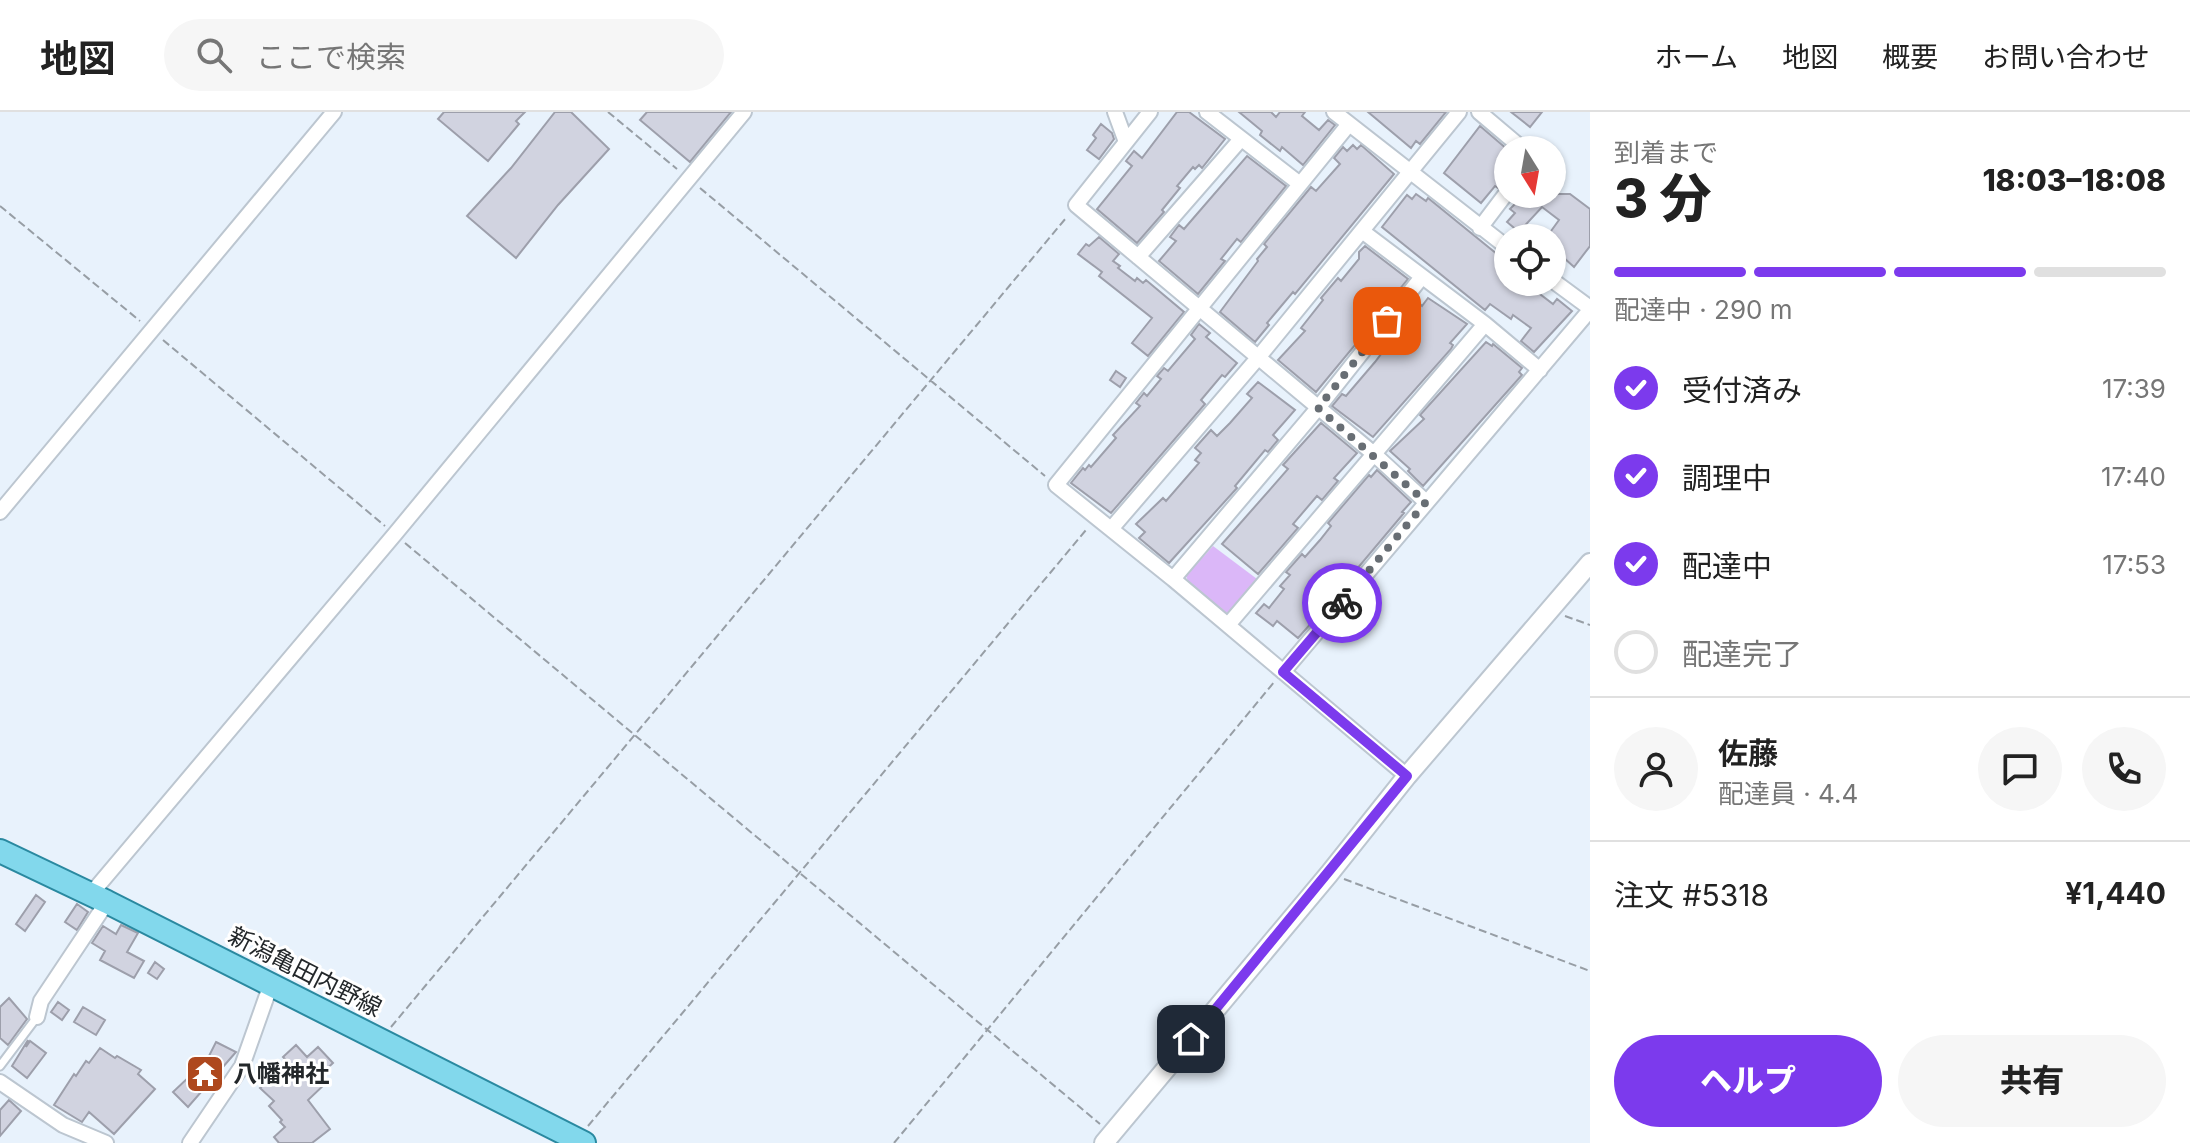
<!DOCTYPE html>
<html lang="ja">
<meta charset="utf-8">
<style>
:root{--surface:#fff;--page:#f6f6f6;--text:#222;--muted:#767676;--line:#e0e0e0;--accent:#7c3aed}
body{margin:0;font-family:Inter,"Noto Sans JP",sans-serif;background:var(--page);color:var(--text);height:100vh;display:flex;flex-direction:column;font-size:30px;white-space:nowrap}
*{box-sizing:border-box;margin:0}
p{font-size:26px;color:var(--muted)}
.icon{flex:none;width:44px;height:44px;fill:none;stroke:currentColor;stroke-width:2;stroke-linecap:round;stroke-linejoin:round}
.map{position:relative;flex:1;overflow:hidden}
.panel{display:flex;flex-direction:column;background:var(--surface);width:600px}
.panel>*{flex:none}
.needle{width:52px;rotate:169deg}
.buttons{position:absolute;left:1494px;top:24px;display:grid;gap:16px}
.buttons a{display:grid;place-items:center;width:72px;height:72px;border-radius:50%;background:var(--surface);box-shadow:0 2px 6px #0004;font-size:40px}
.pin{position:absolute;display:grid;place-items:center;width:68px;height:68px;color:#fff;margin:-34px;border-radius:16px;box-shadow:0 4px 12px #0006}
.courier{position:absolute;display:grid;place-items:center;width:80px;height:80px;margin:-40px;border:6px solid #7c3aed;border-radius:50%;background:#fff;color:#222;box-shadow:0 2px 10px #0007}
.headline em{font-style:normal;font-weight:800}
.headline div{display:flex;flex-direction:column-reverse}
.headline{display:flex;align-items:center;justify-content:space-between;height:136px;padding:0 24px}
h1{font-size:52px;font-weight:800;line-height:60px}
.bar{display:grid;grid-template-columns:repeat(4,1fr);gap:12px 8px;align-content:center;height:96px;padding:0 24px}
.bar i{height:10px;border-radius:6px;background:var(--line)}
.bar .current{background:var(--accent)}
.bar p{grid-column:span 4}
.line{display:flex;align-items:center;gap:20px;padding:0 24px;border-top:2px solid var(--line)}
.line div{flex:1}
.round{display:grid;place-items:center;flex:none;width:84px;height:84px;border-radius:42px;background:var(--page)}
ol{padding:0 24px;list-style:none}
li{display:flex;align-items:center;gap:24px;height:88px}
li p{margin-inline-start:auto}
li .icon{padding:8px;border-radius:50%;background:var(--accent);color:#fff;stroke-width:4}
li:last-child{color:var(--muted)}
li i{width:44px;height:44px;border:4px solid var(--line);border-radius:50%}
.primary-button{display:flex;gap:16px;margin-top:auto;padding:16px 24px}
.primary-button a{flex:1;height:92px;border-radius:48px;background:var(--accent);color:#fff;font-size:32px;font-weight:800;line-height:92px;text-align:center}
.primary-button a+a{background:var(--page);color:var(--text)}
header{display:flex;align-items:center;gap:48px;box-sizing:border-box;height:112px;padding:0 40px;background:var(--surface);border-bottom:2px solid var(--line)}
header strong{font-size:38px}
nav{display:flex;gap:44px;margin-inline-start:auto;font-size:28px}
.search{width:560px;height:72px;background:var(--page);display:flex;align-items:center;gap:20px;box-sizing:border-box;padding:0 28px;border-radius:44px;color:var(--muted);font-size:30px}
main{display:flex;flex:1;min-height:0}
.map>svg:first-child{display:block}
.green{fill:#dbb7f8}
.building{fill:#d1d3e0;stroke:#9d9fab;stroke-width:2}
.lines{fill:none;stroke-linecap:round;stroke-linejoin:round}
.service-casing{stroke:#bcc6d0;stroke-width:11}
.minor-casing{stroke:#bcc6d0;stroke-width:18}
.tertiary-casing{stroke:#bcc6d0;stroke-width:22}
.primary-casing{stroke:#2a89a0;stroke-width:26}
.path{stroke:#979ea5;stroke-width:2;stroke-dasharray:8 4;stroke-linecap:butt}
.service{stroke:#fff;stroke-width:7}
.minor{stroke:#fff;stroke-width:14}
.tertiary{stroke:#fff;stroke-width:18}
.primary{stroke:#82d8ec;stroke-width:22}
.done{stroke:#686e74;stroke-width:8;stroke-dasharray:0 14.4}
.route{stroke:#7c3aed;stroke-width:10}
.labels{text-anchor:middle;stroke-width:6;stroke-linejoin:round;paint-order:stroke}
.street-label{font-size:24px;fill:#23272a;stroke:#fff}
.poi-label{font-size:24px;font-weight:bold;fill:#23272a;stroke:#fff;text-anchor:start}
</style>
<header>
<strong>地図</strong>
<div class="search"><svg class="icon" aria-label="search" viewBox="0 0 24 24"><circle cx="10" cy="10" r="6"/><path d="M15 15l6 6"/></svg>ここで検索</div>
<nav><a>ホーム</a><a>地図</a><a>概要</a><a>お問い合わせ</a></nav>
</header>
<main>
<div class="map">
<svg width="1590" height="1031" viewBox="0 0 1590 1031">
<rect width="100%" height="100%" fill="#e8f2fc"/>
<path class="green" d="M1213,434L1257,467L1231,499L1225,501L1188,469L1186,464Z"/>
<path class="building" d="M444,0H525L516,9L519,12L488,49L438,7Z
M555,0H571L609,37L558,93L516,146L467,104L511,56Z
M647,0H731L690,50L640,8Z
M1177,0H1189L1225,27L1202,56L1199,53L1195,57L1193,55L1177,74L1180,76L1162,98L1164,100L1137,131L1097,97L1132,54L1126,49L1134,39L1142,46Z
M1239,0H1271L1276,5L1280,0H1305L1302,4L1319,18L1328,8L1335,13L1303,53L1282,35L1280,39L1260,23L1262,19Z
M1368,0H1446L1420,32L1416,29L1411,36Z
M1511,0H1542L1530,15Z
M1101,12L1112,21L1114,27L1099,47L1087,38L1096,26L1093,23Z
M1480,14L1508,38V69L1498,76L1495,74L1481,91L1444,61Z
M1353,33L1357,37L1361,33L1394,62L1295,182L1293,180L1267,211L1269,213L1255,230L1220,200L1258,149L1257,147L1267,135L1264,132L1311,75L1316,79L1340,52L1334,46L1343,35L1347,39Z
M1247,44L1286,74L1241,130L1237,127L1221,147L1225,149L1198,182L1159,149L1176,129L1170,125L1179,113L1184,117Z
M1416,82L1426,89L1428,86L1508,151V170H1536L1532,176L1553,192L1557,187L1572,199L1534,240L1521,229L1531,216L1513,203L1511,207L1490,192L1485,198L1382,115L1407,83L1412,87Z
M1517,82H1570L1590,97V134L1574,155L1552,135V126H1546L1559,108L1542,95L1519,120L1507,110L1515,101L1510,97L1517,90L1514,88Z
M1099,125L1119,142L1113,149L1120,154L1118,156L1135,169L1137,166L1143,171L1146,168L1184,200L1148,244L1132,231L1152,206L1099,164L1102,160L1078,142L1086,132L1089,134Z
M1365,134L1408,167L1379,203L1375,199L1359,217L1365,221L1316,280L1278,248L1305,219L1301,216L1323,188L1321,186L1338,166L1341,169L1359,147V140Z
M1428,186L1467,212L1450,231L1453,233L1451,237L1373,325L1332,294L1342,282L1346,284L1375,250L1387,234L1383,230L1390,221L1419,191L1422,194Z
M1199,212L1210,221L1206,225L1237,251L1225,265L1222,263L1201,288L1205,292L1111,401L1071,371L1083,356L1085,358L1089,353L1091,355L1116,326L1113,323L1140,294L1136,291L1144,281L1147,284L1161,267L1157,264L1164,256L1168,259L1195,227L1191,223Z
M1486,230L1492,234L1493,232L1522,256L1519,260L1522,263L1423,374L1408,359L1410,357L1390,339L1424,307L1420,303Z
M1116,259L1126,266L1120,275L1110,268Z
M1258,270L1295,298L1273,323L1278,328L1268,340L1265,338L1235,374L1237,376L1169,451L1139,426L1145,420L1136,412L1163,386L1166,389L1199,351L1195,348L1201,341L1195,336L1211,318L1217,324L1230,311L1252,286L1247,282Z
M1321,311L1357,341L1334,366L1338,369L1322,388L1317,384L1293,412L1298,416L1258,462L1222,432L1288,357L1283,353Z
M1377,358L1411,390L1402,400L1404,401L1346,470L1341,465L1323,484L1330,490L1298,526L1277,509L1273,514L1256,501L1264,492L1269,496L1284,477L1280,474L1290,463L1286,460L1302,442L1305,445L1320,428L1331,414L1328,411L1369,363L1371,365Z
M36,783L45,790L25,819L16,812Z
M77,792L88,800L77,818L65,810Z
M121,813L138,821L127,840L144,849L134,866L100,848L105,839L92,831L103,814L116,822Z
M155,850L164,857L157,867L148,861Z
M9,886L27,907L8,933L0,926V895Z
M58,890L69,898L62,908L51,900Z
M83,895L105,908L96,923L74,910Z
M28,928L26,935L30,929L46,941L27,966L12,954Z
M216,930L236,940L188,995L173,980L207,948Z
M296,933L307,945L318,935L333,951L320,963L327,970L308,988L330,1017L312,1031H279L274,1025L285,1015L280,1010L282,1008L269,994L274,989L260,976L288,950L283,945Z
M100,936L115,946L117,944L141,958L138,962L155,977L114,1022L89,1000L82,1010L54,993L74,962L76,964L86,949L89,951Z
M9,988L21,999L0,1024V998Z"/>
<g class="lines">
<defs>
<path id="service" d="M0,954L37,905"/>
<path id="minor" d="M1115,0L1126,30
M1150,0L1076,93L1374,342L1426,390
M1207,0L1300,72
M1334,0L1508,136
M1479,0L1524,38
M1349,12L1056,373L1173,467L1407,664
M1480,116L1508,79
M1362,119L1485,212L1540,258
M1138,145L1241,27
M1552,168L1590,196
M0,400L334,0
M1111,417L1257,247L1459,0
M1173,467L1318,296L1421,166
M1228,513L1485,212
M1283,560L1590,198
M91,782L395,422L744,0
M37,905L41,889L107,790
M0,970L63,1013L106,1031
M190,1031L242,954L271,872"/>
<path id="tertiary" d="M1104,1031L1329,762L1407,664L1590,451"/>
<path id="primary" d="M0,739L107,790L584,1031"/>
</defs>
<use href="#service" class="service-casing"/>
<use href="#minor" class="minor-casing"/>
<use href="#tertiary" class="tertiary-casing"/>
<use href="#primary" class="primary-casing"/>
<path class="path" d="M608,0L677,57
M700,76L1045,364
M0,94L140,209
M163,228L385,414
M405,431L1100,1012
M1565,504L1590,513
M1344,767L1590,859
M391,915L1066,106
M588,1014L1086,418
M894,1031L1275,569"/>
<use href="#service" class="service"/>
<use href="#minor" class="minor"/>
<use href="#tertiary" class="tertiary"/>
<use href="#primary" class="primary"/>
</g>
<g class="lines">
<path class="done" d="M1342,491L1426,390L1318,296L1387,209"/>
<path class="route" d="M1191,927L1407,664L1283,560L1342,491"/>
</g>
<defs>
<symbol id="temple-square" viewBox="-11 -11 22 22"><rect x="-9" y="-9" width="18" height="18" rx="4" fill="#ae481e" stroke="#fff"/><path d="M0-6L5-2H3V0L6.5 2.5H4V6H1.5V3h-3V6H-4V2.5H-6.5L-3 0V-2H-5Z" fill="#fff"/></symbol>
</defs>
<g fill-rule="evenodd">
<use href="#temple-square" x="183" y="940" width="44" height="44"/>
</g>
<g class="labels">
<g class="street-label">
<text transform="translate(305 860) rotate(27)" y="8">新潟亀田内野線</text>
</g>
<g class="poi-label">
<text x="233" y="970">八幡神社</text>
</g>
</g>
</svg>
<div class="buttons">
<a><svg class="needle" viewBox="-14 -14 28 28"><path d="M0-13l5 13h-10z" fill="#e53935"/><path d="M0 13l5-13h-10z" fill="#767676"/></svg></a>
<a><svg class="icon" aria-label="locate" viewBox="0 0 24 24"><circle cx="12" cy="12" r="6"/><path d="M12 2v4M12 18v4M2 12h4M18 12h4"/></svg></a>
</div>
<div class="pin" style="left:1387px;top:209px;background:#ea580c"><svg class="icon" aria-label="bag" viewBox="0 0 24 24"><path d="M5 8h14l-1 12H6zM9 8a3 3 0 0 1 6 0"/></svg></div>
<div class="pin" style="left:1191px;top:927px;background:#1f2937"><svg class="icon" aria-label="home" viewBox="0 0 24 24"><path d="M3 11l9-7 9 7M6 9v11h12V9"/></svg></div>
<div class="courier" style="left:1342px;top:491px"><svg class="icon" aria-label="bike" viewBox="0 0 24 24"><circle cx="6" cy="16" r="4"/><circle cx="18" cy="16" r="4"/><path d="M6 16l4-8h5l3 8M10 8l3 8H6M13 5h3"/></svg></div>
</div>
<section class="panel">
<div class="headline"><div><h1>3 分</h1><p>到着まで</p></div><em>18:03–18:08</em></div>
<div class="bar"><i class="current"></i><i class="current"></i><i class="current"></i><i></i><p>配達中 · 290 m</p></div>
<ol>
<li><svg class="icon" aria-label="check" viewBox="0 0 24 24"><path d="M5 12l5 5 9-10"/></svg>受付済み<p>17:39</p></li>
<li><svg class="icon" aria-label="check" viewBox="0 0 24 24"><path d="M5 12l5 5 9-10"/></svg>調理中<p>17:40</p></li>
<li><svg class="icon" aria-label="check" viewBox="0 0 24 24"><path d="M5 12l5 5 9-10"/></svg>配達中<p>17:53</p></li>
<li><i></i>配達完了</li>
</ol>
<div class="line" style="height:144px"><a class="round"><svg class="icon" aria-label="person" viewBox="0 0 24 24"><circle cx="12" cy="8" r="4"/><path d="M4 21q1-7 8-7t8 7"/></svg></a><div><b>佐藤</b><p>配達員 · 4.4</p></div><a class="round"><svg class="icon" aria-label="chat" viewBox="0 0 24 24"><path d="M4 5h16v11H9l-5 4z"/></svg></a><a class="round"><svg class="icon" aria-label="phone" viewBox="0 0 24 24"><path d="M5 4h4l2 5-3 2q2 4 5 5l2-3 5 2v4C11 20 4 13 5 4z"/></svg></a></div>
<div class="line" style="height:104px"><div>注文 #5318</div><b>¥1,440</b></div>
<div class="primary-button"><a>ヘルプ</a><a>共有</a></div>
</section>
</main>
